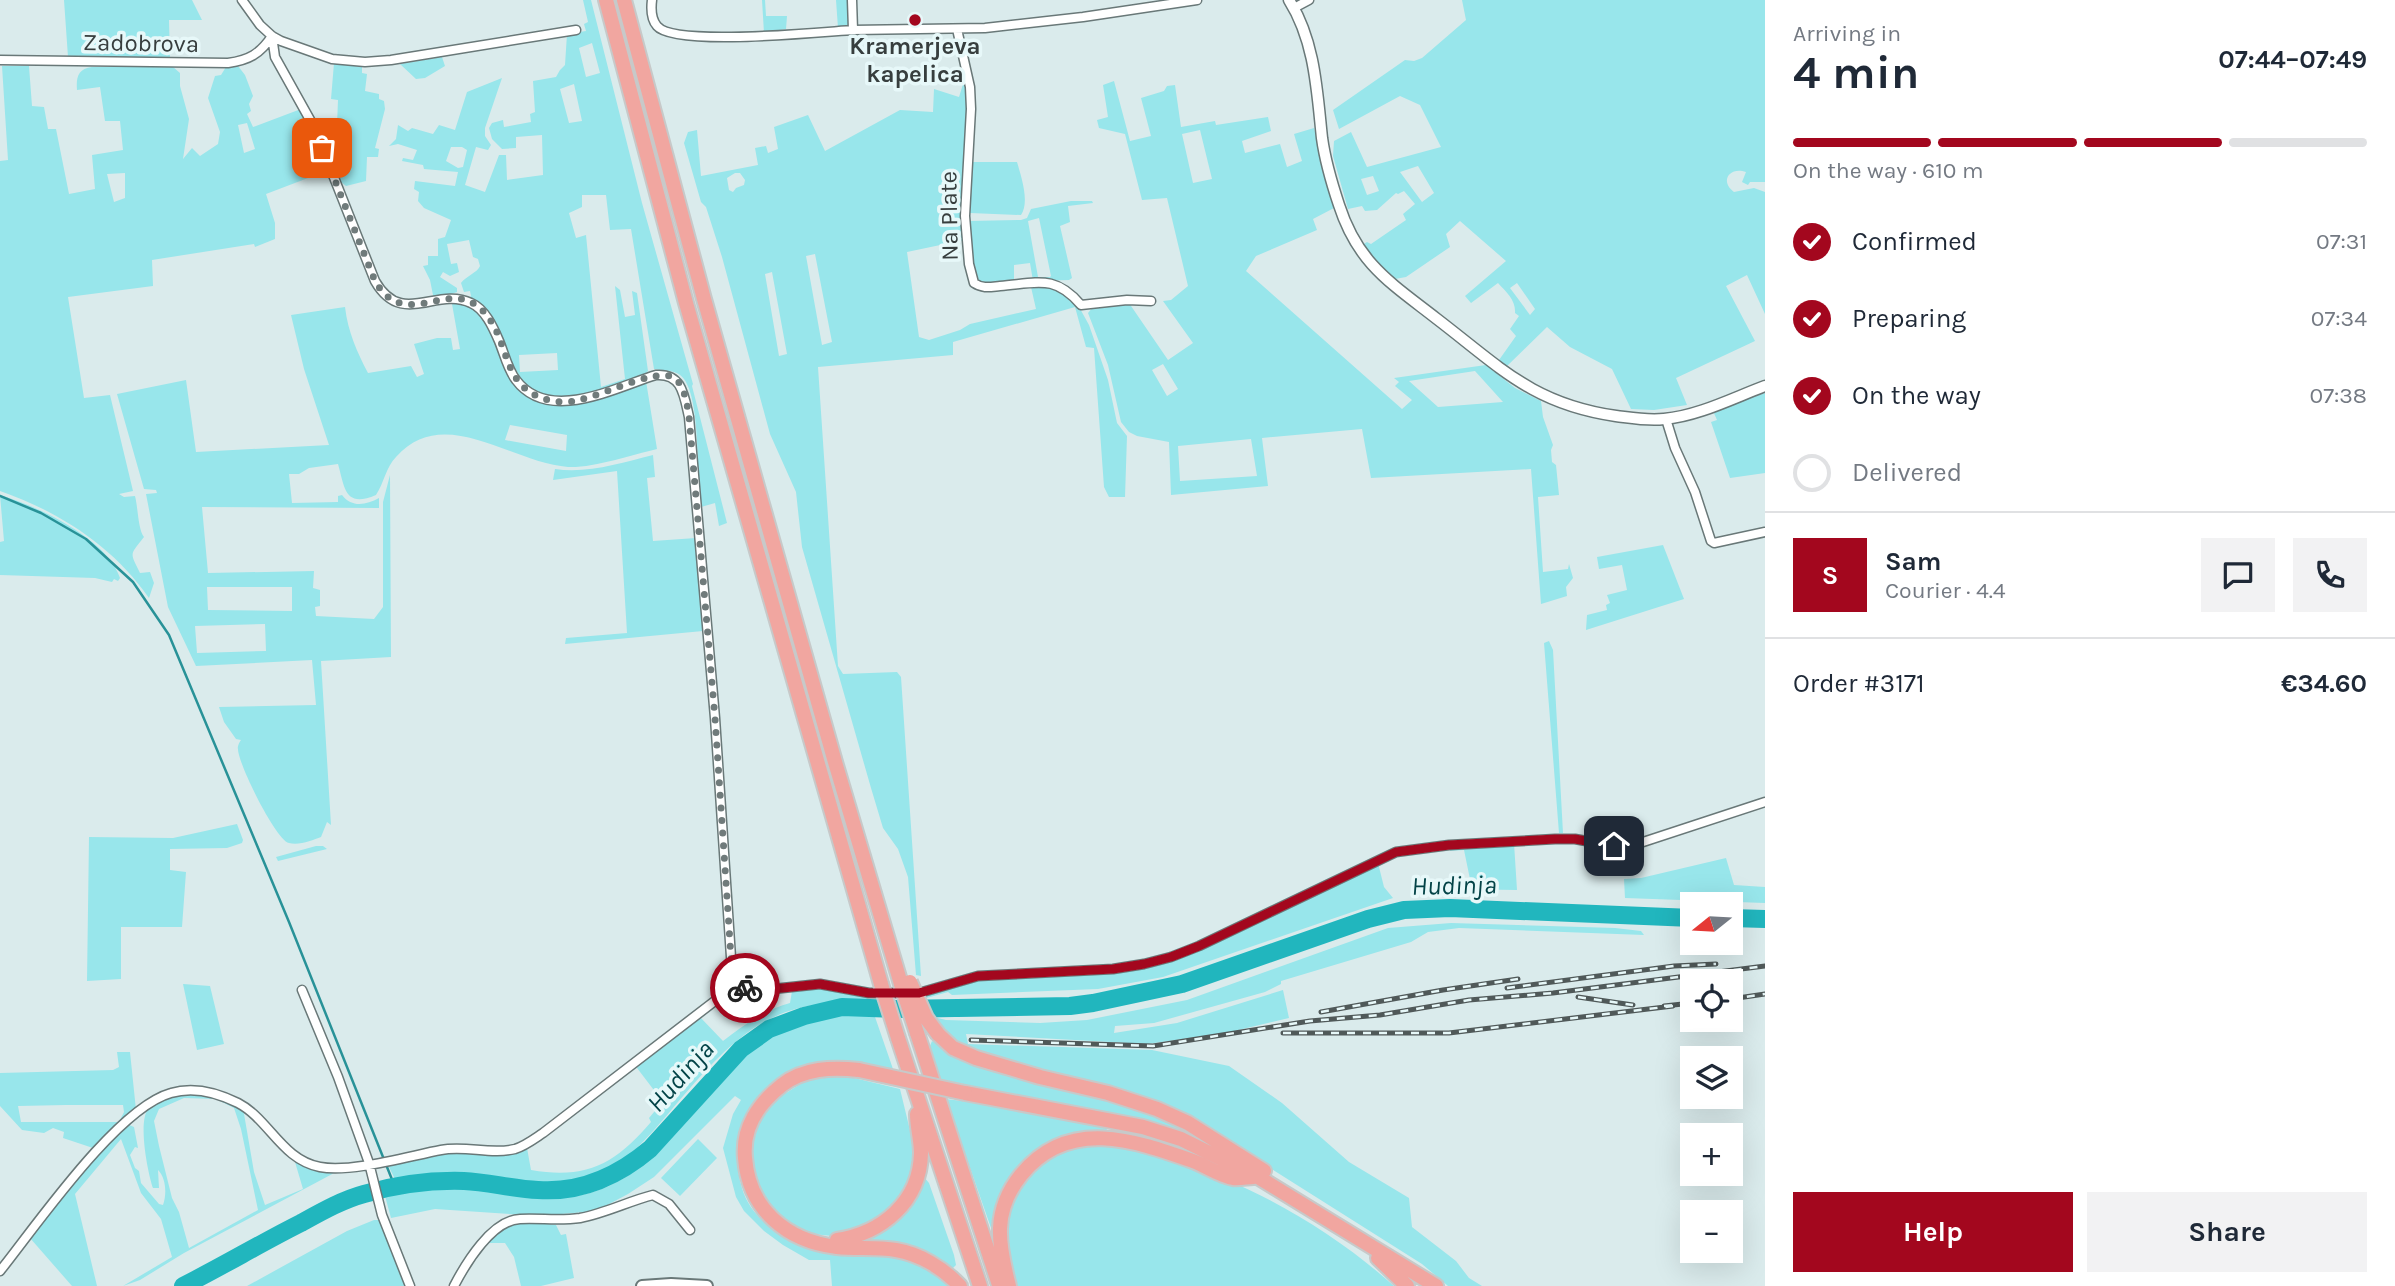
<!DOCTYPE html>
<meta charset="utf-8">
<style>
:root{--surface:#fff;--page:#f2f2f3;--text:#1f2937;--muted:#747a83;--line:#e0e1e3;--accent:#a3071e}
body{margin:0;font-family:Karla,sans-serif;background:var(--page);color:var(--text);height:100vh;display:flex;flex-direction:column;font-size:26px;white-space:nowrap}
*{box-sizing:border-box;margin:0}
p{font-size:23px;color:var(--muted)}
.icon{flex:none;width:38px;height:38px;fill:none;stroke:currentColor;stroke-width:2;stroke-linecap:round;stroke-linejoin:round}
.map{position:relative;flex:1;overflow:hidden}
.side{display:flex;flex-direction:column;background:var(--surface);width:630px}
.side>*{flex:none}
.needle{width:46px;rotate:252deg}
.controls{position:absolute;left:1680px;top:892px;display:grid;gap:14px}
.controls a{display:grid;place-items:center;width:63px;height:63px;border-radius:0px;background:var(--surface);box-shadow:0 7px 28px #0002;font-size:35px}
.pin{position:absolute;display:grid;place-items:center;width:60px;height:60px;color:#fff;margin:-30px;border-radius:14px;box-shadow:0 4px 10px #0006}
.courier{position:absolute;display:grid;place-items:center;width:70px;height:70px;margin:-35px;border:5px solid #a3071e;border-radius:50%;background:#fff;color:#222;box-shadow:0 2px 9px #0007}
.summary em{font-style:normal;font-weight:700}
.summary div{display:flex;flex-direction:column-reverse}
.summary{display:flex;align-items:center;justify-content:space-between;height:119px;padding:0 28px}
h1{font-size:46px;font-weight:700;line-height:52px}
.bar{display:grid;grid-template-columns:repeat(4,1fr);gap:10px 7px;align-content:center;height:84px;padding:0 28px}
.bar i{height:9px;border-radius:5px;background:var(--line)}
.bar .current{background:var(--accent)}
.bar p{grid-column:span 4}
.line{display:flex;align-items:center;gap:18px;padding:0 28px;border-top:2px solid var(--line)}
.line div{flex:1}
.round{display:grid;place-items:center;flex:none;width:74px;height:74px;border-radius:0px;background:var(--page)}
ol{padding:0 28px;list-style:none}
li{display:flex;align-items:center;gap:21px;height:77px}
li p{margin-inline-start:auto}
li .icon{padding:7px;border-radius:50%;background:var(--accent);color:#fff;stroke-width:4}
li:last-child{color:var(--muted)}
li i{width:38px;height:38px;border:4px solid var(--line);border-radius:50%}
.primary-button{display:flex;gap:14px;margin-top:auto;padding:14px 28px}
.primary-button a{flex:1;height:80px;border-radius:0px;background:var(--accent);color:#fff;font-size:28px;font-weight:700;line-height:80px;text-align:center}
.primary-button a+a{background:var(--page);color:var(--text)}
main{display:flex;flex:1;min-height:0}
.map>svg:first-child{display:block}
.green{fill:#98e6eb;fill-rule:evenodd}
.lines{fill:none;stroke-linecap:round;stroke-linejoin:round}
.stream{stroke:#289298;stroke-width:2.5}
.river{stroke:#21b6be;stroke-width:18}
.minor-casing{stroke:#697878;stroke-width:11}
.tertiary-casing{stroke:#697878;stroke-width:13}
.secondary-casing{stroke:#697878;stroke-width:14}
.motorway-casing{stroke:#c7c9c9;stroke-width:18}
.minor{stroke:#fff;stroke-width:8}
.tertiary{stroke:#fff;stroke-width:10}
.secondary{stroke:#fff;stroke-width:10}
.motorway{stroke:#f1a6a0;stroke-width:14}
.rail-casing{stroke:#505959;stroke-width:5}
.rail{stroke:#e7f8f9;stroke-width:2.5;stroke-dasharray:8;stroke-linecap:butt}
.motorway-bridge-casing{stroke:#c7c9c9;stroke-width:18;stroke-linecap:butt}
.motorway-bridge{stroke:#f1a6a0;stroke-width:14}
.done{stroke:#707b7b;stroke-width:7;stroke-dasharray:0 12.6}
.route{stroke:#a3071e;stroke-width:9}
.poi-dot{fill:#a3071e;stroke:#e7f8f9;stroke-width:2.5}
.labels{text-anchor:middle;stroke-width:7;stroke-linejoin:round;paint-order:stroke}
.street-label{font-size:24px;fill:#373e3e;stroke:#e7f8f9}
.poi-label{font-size:24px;font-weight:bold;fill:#373e3e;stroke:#e7f8f9}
.water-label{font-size:26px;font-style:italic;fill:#034347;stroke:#e7f8f9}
</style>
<main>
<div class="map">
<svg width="1765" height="1286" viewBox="0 0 1765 1286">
<rect width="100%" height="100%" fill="#daebec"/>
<path class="green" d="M64,0H192L202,20H169L170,58L68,57Z
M583,0H591L642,203L693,384L692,386L727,523L719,526L715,503L701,507C696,476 701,402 684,379C677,369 664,371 654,369L631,229L610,230L606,195H582V207L569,213L576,238L586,235L601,387L625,379L615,286L620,290L625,317L635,315L632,291L637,293L648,371C637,383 614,386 599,391C591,393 581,397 573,398C496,406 519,320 469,298L471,296L470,291L464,292L461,283C466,276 477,273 480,266L478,259L473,257L469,240L447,244L451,264L457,263L459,272L450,276L443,272L440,277L457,288V292L434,300L430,280L423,266L428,265V256H438V239L445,237L451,220L424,208L418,201L419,192L414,189L415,181L455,186L458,172L424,169L423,165L402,161L403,158L413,160L417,150L398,144L389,146L396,139L398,125L408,131L412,128L433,134L439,125L455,130L467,92L502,78L485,128V136L491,145L488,150L476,147L465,185L485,192L499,155H506L507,180L543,175L542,135L516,137V148L502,149L492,139L489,128L492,123L503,120L504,127L531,122L530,114L535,112L533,81L556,77L560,70L565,65L567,34L586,31L584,24L588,22ZM592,43L600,73L586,77L579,48ZM574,84L582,121L569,123L560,89ZM451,147H462L467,150L463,167L458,168L446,161ZM557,353L558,370L520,372L519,355Z
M762,0H765L766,16H787L786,29L764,33Z
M836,0H849L851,17L848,27L838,28Z
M1462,0H1765V182H1750L1748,185L1742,182L1746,172C1730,166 1719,181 1734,192L1754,188L1765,192V314L1747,275L1726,286L1755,341L1676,378L1687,405L1654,410L1631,409L1612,369L1570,347L1547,327L1506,367L1499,360L1516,336L1510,329L1519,316L1515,313C1516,300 1506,292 1498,283L1471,303L1465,296L1506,261L1460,221L1446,234L1450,247L1406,277L1395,279L1379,266L1362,245L1367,242L1371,244L1406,220L1403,214L1415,204L1404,191L1398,194L1396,193L1377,210L1365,211L1362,206L1348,209L1333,156L1334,141L1351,132L1367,167L1441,147L1420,105L1400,96L1339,129L1333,110L1405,60L1414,61L1422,58L1466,20ZM1418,166L1434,193L1422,202L1400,172ZM1373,176L1379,191L1367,195L1361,179ZM1517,283L1535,309L1530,315L1510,288Z
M442,57L445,66L425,78L416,79L400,64Z
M334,63L362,67V73L367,74L365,91L379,94V99L384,101L385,109L375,148L379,149L378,157H367L366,181L346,186L341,182L317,125H337L338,100L331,99Z
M2,66H29L32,106L44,107L48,129H56L69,194L95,189L92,155L123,150L120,121H105L100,87L77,90C76,77 78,69 92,67H173L180,73V86L189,119L183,159L192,148L200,156L218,144L220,132L208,98L215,76L221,75L226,67L238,66L245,75L253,96L249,104L251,111L247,114L253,127L301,109L329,170L266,194L275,223V239L255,247L254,244L152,260L153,286L68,297L84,398L110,395L133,491L119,494L124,497L135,496C138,507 138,530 144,537C129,556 130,552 140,573L150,572L154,583L149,598C113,546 58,511 0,491V161L8,160ZM247,123L255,149L244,153L238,125ZM125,173V198L114,202L107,174Z
M964,81C975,103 964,149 963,174C962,196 962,218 964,240L907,252L919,337L929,340L960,330L970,324L1036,309L1031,287L1056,286L1078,305L1089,325L1108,380L1117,423L1127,436L1125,497H1109L1104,487L1094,348L1086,347L1075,307L953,342V355L818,367L838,666L843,674L897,672L901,677L921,976L916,975L908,877L898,849L883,828L871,788L802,547L796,492L770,434L722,257L706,207L701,202L684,143L688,132L697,130L701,176L758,165L755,148L766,146L768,153L778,149L774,127L808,115L825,151L900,110L933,112L934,89L959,97ZM735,173H740L745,180L744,185L736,188L733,192L729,190L727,178ZM815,254L832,342L822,345L806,256ZM772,272L787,354L779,356L765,274Z
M1114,81L1130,141L1151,136L1141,98L1164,91L1167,86L1175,85L1181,127L1215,121L1216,125L1268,117L1271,131L1242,141L1245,153L1280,144L1287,167L1302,161L1294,134L1314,128L1334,208L1313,219L1317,230L1256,256L1246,271L1402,409L1412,400L1395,386L1399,382L1394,378L1486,365L1515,388L1541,401L1543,417L1553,445L1551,450L1552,462L1556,465L1559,495L1538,497L1543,572L1568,569L1569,564L1573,578L1566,587L1567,596L1541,604L1531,469L1371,478L1362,429L1262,438L1268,486L1171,495L1169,442L1137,436L1129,432L1121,422L1108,365L1088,313L1093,307L1129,303L1168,360L1193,343L1163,301L1171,300L1188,286L1167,198L1142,200L1125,134L1099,128L1097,120L1108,117L1103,85ZM1200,130L1212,179L1193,183L1182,134ZM1163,364L1178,389L1167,396L1152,370ZM1475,371L1503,402L1438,407L1409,381ZM1251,439L1257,476L1180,481L1178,446Z
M970,162H1017C1021,176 1030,202 1021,215L970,213L968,210Z
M1071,201H1092L1093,203L1068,206L1070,222L1060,226L1072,278L1069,280L1033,281L1030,263L1014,265V283L981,284L975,279L968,221L1021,220L1027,218L1031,209ZM1039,218L1051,276L1050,277H1038L1028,221Z
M457,303C494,307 491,342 506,367C510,373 517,378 521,383C551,413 562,406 599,396C616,391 630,388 646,381L657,449C631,455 594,468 568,467C511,463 444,403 396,457C386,467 384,483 376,495C345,508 345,489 338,464L309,468L299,474H289L292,503L338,502V496L342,495C352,508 366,505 379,498V508L202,507L208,573L314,571L313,588L320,590V606L315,607L316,616L374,619L383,607V502L390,475L391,657L321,661L331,825L327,822L321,837C313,840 299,846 289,843C276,840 238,764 238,749C237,747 240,741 241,740L236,739L224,722L219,707L316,705L312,660L196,666L168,607L146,494L157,493L156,490L144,489L117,394L186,380L196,452L329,445L304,369L291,315L345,307C348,332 357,352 368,373L411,366L417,377L424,374L414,344L437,338H451L453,350L460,349L452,304ZM510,425L567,435L566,451L505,440ZM207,587H292V611L208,610ZM265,624L266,651L197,653L195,626Z
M1765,393V473L1730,478L1711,422L1717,420L1713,411Z
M653,455L655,477L647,478L653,541L696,538L703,631L565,644L566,638L627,633L617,471L553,480L555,469C587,474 621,463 653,455Z
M0,495C37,506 108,539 120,578L118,581L114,579L112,582L95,578L0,575V542L4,541Z
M1663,545L1684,599L1586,630L1587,615L1607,610L1606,605L1610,603L1607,595L1627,590L1622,565L1599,569L1597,557Z
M1549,641L1553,650L1563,833H1559L1544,643Z
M237,824L243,840L242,843L227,848L170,849V870L186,872L182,927H121V979L87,981L89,837L173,838Z
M1514,843L1517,890L1450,889L1451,884H1471L1464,850L1450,851V848Z
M316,846H323L327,849L278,861L276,857Z
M1726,858L1734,885L1765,887V903L1625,898L1624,879L1641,878Z
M1378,863L1384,887L1393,898L1163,977L1098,989L952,995L948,992L923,999L921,995L961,986L980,978L1146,966Z
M1451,923L1615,928L1641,931L1644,935L1459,928L1428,932L1411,942L1281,981V984L1265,992L1154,1023L1115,1026L1114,1033L1177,1023L1283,990L1289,1018L1226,1033L1147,1044L966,1034L968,1044L1152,1050L1229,1066L1282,1103L1349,1162L1409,1198L1412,1227L1456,1261L1469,1278L1482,1286H1448L1422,1264L1191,1118L977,1054L950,1038L951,1035L934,1017L946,1020L1040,1023L1087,1020L1187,1000L1388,928Z
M183,984L210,986L224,1044L197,1050Z
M823,988L867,996L868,1001C836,1002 803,1003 774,1017C732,1036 698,1079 668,1114C647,1138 630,1159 601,1173C555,1194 511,1176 464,1174C441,1172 418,1176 395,1179L388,1165L445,1153L527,1148L531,1170C587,1180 616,1163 651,1122L649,1118L659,1106L663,1109L666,1106L634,1064L700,1017L723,1041C744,1025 764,1010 790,1003L792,991Z
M842,1012L874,1014L893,1069C875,1066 857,1061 840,1062C823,1063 804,1071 788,1076C767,1082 749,1105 742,1125C735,1146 736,1168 742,1188C747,1205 757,1216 770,1227C812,1262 865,1246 913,1263C926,1267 938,1276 948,1286H832L830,1260H809L783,1245L764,1231L744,1211L736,1197L723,1148L733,1114L741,1100L735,1096L654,1177L628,1194L596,1211L538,1216L435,1209L391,1218L385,1196C411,1191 437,1185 463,1186C519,1188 552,1211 609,1186C659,1164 687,1113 722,1075C733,1064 746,1052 759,1044C765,1040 772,1038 778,1034C783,1030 779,1030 785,1027C801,1018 824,1017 842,1012Z
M932,1041L970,1063L993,1071L1037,1081L1155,1115L1183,1127L1186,1133L940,1079L930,1046Z
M117,1052H130L136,1110L96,1149L63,1138L64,1132L53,1128L44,1133L22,1130L0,1106V1073L113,1070L119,1067ZM66,1105H123L124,1112L119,1122H21L18,1106Z
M836,1076L850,1077L900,1089L915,1151V1167L909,1184L900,1198L875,1223L832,1236L813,1234L789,1223L764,1202L752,1167L751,1149L759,1123L767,1109L778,1098L805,1081Z
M190,1093L210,1094L243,1108L254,1172L265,1205L303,1189L295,1162L336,1172L184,1253L140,1280L123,1286L172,1257L161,1219L141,1193L121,1139L75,1194L97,1286H72L30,1238L70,1186L127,1124L134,1127L138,1148L135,1147L130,1155L135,1168L139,1171L141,1183L159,1204L163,1205C167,1194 166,1178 158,1170L159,1188H153C148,1174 137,1119 149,1108C160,1099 176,1095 190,1093ZM184,1098L216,1099L234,1108L241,1129L258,1210L189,1248L179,1212L172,1198L159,1146L154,1121L159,1109Z
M946,1099L994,1105L1105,1127L1108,1131L1042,1150L991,1228Z
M698,1139L717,1158L680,1196L661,1178Z
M1087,1145C1194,1150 1315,1215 1394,1286H1012L1004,1238L1010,1203L1030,1170L1059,1150Z
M924,1177L929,1183L954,1255L956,1265L953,1268L867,1241L879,1232Z
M374,1220H382L407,1286H247L347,1231Z
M529,1222L556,1225L561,1235L566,1234L574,1278L541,1286H521L514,1257L505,1243H488C501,1225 508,1223 529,1222Z"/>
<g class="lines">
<path class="stream" d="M0,496L41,513L86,539L133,582L169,635L289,922L395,1187"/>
<path class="river" d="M1731,918L1765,919
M183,1286C223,1266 261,1243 301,1223C321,1212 342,1200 364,1194C395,1185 431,1180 464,1181C488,1182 513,1189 538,1190C580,1193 618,1176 650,1149L741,1049L769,1029L804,1016L842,1007L897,1009L1070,1006L1093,1003L1182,984L1368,919L1404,910L1450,908L1692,918"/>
<defs>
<path id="minor" d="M242,0L260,25L272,36L281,41L332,59L365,62L391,60L576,30
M652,0C651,8 651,19 657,26C674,47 821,32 853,30
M852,0L853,30L985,28L1083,17L1197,0
M1294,8L1309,0
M957,29L970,87L971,109L965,216L969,264L974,283C983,289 990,287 1000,286C1037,283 1055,274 1081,305L1127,300L1151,301
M272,36L275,57L314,127L375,281C402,328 436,286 471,303C485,309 493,327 499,341C504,353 508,370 516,380C549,424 616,387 656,375C682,373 684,395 689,417L715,718L733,987L773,989L820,984L869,993H919L978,976L1113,969L1144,964L1171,957L1199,946L1396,852L1449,845L1555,839H1575L1614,846L1640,843L1765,802
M0,60L228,63C249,60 260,54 272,36
M1666,419L1675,448L1695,492L1711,541L1714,543L1765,532
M302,990L338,1077L369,1163L382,1215L410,1286
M0,1271C36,1226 117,1108 171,1093C194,1086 218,1093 238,1103C269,1119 282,1160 320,1167C351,1173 409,1156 441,1150C465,1145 491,1155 515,1149C525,1146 534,1139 543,1133L733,987
M454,1286C466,1263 492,1220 520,1219C541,1218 560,1221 580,1218C606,1213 629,1201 653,1195L669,1204L690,1230"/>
<path id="tertiary" d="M1289,0C1315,41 1317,91 1322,138C1325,160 1332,184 1339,205C1358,264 1391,283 1437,319C1501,368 1533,404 1616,416C1632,418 1648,421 1664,419C1698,416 1733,398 1765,386"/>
<path id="secondary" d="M642,1286L671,1284L707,1286"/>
<path id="motorway" d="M606,0L686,303L881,984
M624,0L704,299L835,762L901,984
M917,1033L999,1285
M938,1034L953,1048L976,1058L1040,1077L1108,1093L1157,1109L1188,1123L1264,1171
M898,1038L980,1286
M859,1070C832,1067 804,1068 782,1085C759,1103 742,1128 745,1158C749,1209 786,1241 837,1247C856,1249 876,1247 896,1250C920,1254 943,1268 960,1286
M965,1093L1143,1127L1181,1139L1258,1177L1436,1286
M837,1240C882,1233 920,1202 921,1153C921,1140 917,1127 917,1114
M1378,1258L1407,1286
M1009,1286C998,1244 992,1211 1021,1175C1068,1117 1134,1140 1193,1161C1206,1166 1219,1175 1233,1178C1239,1179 1248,1177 1254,1177"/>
</defs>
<use href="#minor" class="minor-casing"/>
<use href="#tertiary" class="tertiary-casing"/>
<use href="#secondary" class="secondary-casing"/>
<use href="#motorway" class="motorway-casing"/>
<use href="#minor" class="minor"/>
<use href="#tertiary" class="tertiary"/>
<use href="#secondary" class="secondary"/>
<use href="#motorway" class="motorway"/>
<defs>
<path id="rail" d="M1507,988L1674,966L1716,964
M1578,997L1633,1005
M1731,999L1765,994
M1664,1006L1692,1003
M1321,1012L1443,990L1518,979
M1283,1033H1449L1673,1006
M971,1040L1153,1046L1310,1021L1380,1015L1469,1000L1553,993L1765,966"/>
</defs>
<use href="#rail" class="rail-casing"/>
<use href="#rail" class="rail"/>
<defs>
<path id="motorway-bridge" d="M910,982L926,1018L938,1034
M881,984L898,1038
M901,984L917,1033
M859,1070L965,1093"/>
</defs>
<use href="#motorway-bridge" class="motorway-bridge-casing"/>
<use href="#motorway-bridge" class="motorway-bridge"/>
</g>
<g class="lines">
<path class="done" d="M322,148L375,281C404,331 444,282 476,305C516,334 493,396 562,402C590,404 655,365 674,378C685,385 687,405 689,416L715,718L733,987L745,988"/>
<path class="route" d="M745,988L773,989L820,984L869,993H919L978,976L1113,969L1144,964L1171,957L1199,946L1396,852L1449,845L1555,839H1575L1614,846"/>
</g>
<circle class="poi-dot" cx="915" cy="20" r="7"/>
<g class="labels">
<g class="street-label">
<text transform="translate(141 43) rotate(1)" y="8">Zadobrova</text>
<text transform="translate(949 216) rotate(-91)" y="8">Na Plate</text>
</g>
<g class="poi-label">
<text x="915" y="54">Kramerjeva<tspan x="915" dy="28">kapelica</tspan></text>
</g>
<g class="water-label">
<text transform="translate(1454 885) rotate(-1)" y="9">Hudinja</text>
<text transform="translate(680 1076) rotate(-48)" y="9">Hudinja</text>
</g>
</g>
</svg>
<div class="controls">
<a><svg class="needle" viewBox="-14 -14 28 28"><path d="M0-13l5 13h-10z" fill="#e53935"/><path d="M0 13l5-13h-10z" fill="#747a83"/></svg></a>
<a><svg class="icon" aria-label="locate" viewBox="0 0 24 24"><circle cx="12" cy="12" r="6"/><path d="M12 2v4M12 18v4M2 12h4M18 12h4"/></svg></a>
<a><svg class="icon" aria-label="layers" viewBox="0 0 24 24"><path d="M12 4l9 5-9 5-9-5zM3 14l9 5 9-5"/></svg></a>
<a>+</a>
<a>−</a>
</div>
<div class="pin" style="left:322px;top:148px;background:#ea580c"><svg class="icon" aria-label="bag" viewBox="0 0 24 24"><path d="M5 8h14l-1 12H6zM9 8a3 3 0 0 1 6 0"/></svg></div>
<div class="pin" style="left:1614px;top:846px;background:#1f2937"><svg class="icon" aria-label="home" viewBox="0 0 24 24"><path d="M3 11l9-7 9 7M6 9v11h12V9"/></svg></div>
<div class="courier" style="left:745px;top:988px"><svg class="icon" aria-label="bike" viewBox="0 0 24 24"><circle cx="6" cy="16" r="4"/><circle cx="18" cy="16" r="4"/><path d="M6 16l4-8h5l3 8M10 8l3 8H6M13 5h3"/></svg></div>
</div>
<section class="side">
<div class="summary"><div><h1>4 min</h1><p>Arriving in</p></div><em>07:44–07:49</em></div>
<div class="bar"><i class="current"></i><i class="current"></i><i class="current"></i><i></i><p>On the way · 610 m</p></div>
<ol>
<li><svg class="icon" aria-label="check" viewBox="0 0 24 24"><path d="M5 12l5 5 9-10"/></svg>Confirmed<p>07:31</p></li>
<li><svg class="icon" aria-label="check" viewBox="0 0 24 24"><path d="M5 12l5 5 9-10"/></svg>Preparing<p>07:34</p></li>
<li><svg class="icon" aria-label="check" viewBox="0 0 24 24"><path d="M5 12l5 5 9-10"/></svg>On the way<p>07:38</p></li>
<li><i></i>Delivered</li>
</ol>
<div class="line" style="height:126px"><b class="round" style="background:var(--accent);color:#fff">S</b><div><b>Sam</b><p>Courier · 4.4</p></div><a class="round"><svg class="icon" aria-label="chat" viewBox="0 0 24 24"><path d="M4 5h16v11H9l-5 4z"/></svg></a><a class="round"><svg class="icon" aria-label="phone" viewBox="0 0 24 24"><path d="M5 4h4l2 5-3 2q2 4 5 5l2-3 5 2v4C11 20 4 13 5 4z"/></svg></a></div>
<div class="line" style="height:91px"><div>Order #3171</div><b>€34.60</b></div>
<div class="primary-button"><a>Help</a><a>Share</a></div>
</section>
</main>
